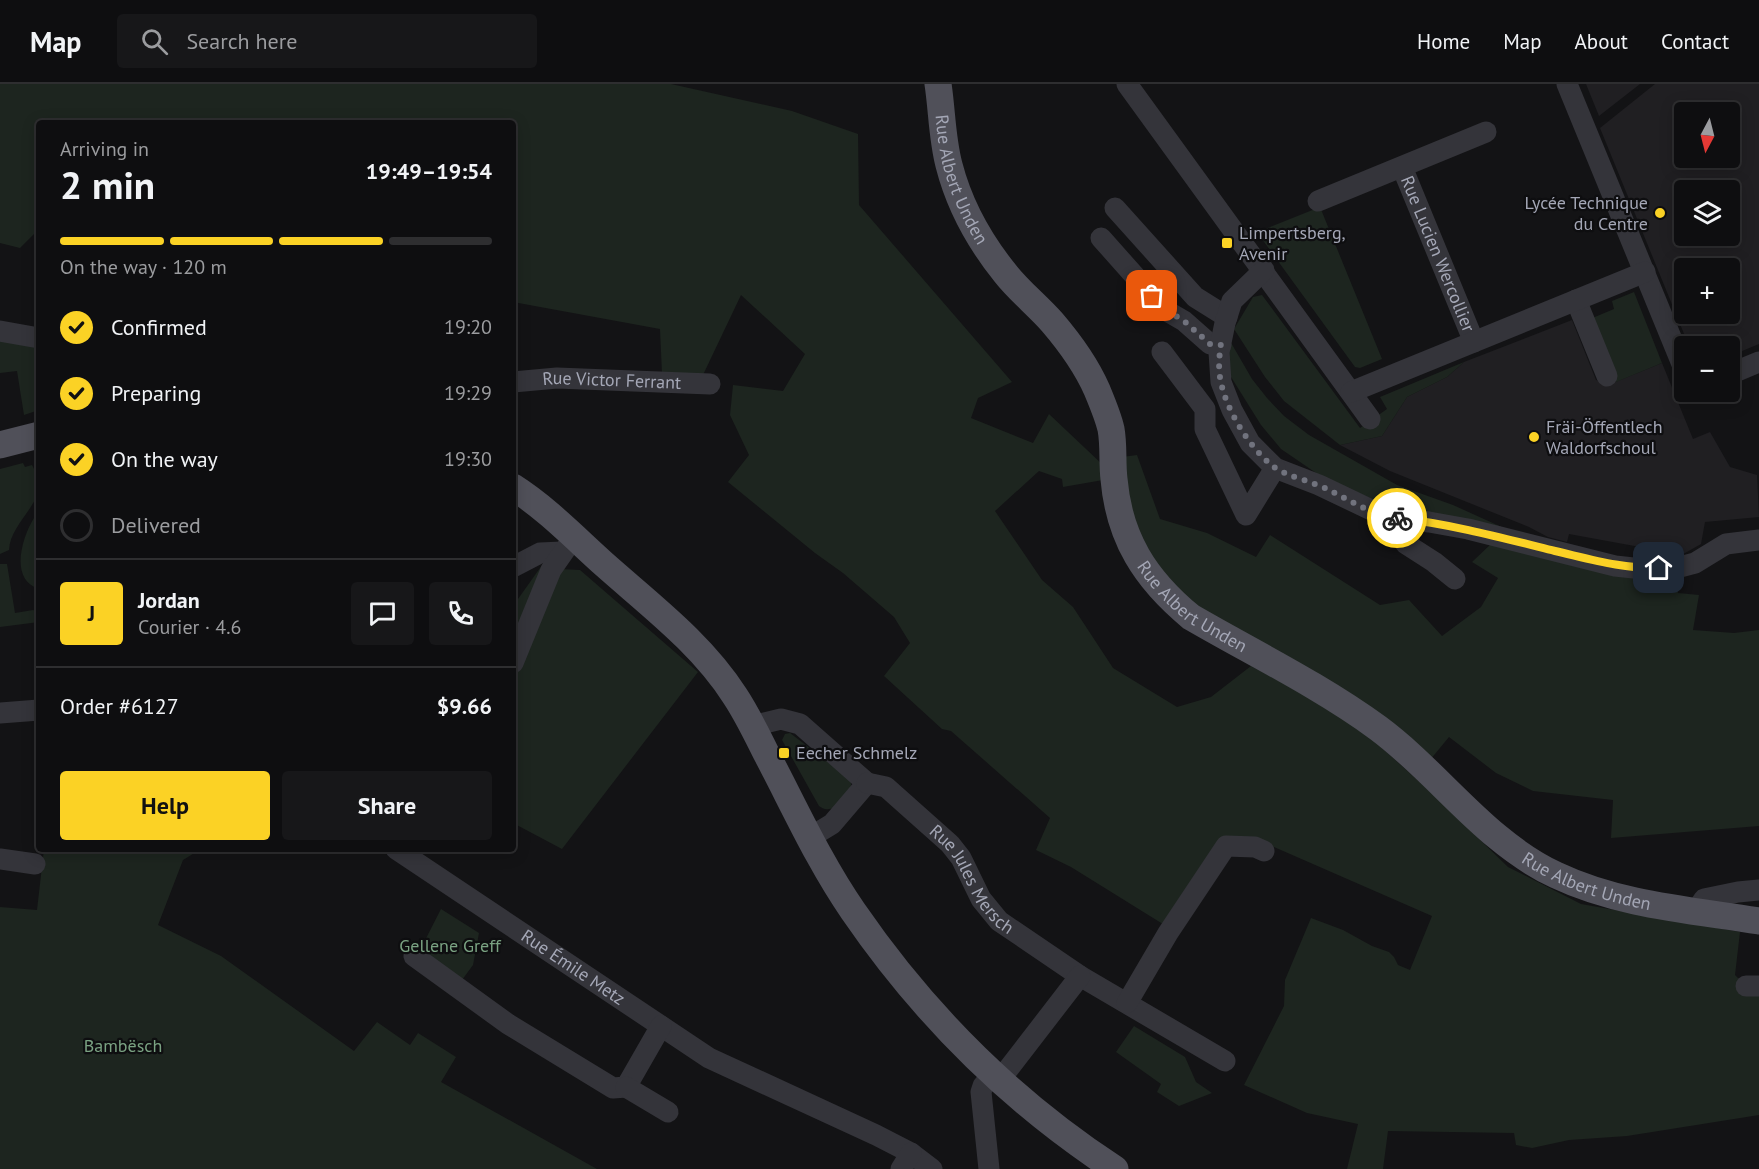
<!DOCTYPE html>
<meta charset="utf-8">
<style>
:root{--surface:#0e0e10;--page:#171719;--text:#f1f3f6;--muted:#9b9c9f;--line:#2e2e30;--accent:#fbd225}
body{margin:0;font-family:"PT Sans",sans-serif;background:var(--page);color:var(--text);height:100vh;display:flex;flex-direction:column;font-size:22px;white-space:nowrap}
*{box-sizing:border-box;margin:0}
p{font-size:20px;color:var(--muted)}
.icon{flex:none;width:33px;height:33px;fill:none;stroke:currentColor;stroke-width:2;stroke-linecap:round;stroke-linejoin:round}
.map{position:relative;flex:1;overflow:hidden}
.drawer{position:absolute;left:36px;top:36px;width:480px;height:732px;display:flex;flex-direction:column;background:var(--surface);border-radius:6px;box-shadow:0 3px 15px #0003,0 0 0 2px var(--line)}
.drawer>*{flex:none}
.needle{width:39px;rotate:187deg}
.buttons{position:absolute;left:1674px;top:18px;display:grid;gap:12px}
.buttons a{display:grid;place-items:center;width:66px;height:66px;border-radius:6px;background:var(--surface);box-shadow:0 3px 15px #0003,0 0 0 2px var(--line);font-size:30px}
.pin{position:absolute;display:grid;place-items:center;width:51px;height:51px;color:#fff;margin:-26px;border-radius:12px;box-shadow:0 3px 9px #0006}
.courier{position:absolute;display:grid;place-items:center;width:60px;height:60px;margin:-30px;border:4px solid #fbd225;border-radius:50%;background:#fff;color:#222;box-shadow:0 2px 8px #0007}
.summary em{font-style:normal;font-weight:600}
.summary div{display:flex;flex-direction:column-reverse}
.summary{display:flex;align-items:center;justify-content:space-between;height:102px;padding:0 24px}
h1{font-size:39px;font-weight:600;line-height:45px}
.bar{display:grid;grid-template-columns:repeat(4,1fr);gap:9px 6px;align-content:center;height:72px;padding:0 24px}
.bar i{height:8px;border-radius:4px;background:var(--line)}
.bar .active{background:var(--accent)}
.bar p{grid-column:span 4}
.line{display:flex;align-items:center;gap:15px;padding:0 24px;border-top:2px solid var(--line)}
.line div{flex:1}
.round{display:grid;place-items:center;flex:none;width:63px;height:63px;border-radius:6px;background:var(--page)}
ol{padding:0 24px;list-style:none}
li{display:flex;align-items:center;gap:18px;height:66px}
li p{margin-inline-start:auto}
li .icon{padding:6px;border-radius:50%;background:var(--accent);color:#111;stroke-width:4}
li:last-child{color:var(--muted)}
li i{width:33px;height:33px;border:3px solid var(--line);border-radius:50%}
.action{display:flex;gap:12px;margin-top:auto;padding:12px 24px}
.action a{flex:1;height:69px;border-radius:6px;background:var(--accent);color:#111;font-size:24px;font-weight:600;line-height:69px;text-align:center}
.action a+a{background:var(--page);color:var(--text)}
header{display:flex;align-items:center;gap:36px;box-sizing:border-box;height:84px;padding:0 30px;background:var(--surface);border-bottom:2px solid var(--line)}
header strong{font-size:28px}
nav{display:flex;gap:33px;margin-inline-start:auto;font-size:21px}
.search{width:420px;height:54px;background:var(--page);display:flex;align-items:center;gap:15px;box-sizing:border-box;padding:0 21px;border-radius:6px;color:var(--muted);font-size:22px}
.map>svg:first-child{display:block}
.built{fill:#201f22;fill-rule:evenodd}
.green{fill:#1d251f}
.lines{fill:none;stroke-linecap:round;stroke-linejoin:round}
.minor{stroke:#34343a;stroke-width:21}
.major{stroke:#505059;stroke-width:27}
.done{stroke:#71737e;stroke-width:6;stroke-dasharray:0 10.8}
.route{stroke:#fbd225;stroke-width:8}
.poi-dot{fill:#fbd225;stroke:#0e0e10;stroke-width:2}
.labels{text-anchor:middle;stroke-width:4.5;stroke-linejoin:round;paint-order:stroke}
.street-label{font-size:18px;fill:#a4a7b6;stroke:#0e0e10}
.poi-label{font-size:18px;fill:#a4a7b6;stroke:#0e0e10;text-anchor:start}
.park-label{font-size:18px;fill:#7aa282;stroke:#0e0e10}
</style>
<header>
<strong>Map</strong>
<div class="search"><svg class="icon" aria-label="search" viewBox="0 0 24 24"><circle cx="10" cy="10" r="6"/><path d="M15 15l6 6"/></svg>Search here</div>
<nav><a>Home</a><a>Map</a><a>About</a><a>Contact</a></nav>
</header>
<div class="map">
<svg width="1759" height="1085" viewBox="0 0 1759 1085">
<rect width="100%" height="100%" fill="#131315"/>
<path class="built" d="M1586,0H1640L1599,32Z
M1655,0H1759V260L1730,272V262H1689L1600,44ZM1684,28H1730V74H1684ZM1684,106H1730V152H1684ZM1730,184V230H1684V184Z
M1572,236L1596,296L1608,301L1662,279L1693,355L1710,348L1730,383L1757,391L1759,433L1705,438L1701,460L1678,473L1651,465L1569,450L1567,458L1548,453L1529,443L1390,387L1340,361L1382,352L1407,313L1447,293L1464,278Z"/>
<path class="green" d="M0,0H671L792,27L858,50L859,121L1012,298L978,314L971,334L1033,359L1049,330L1104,382L1103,396L1063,403L1062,395L1039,387L995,427L1042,496L1073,523L1113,584L1177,623L1211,613L1251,582L1350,635L1434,711L1508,783L1581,820L1740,848L1735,891L1746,902H1759V1031L1627,1052L1569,1056L1532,1064L1516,1061L1514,1049L1388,1047L1383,1085H1347L1358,1040L1307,1029L1244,1001L1284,922L1285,896L1311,834L1343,846L1372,862L1389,868L1394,873L1398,881L1410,886L1432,832L1256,755L1224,754L1166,842L1071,783L1036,766L1050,734L951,647L942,645L884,592L910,559L894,533L843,489L815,469L728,398L749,371L730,331L733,301L783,307L805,270L741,211L702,293L662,290L660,245L513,218V39H39V145L20,164L0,159Z
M1320,123L1382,275L1360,284L1355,283L1259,151L1260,147Z
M1634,208L1662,279L1616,298L1590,235L1614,225L1612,217Z
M1262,211L1360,344L1387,325L1380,313L1464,278L1447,293L1407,313L1382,352L1340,361L1284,317L1265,293L1234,245L1253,213Z
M0,254L39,260V326L24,331L17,287L0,289Z
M1230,257L1252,295L1267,314L1284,332L1309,351L1397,401L1453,421L1517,450L1393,424L1322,393L1281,365L1261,341L1226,285Z
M1137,371L1160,435L1207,449L1256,473L1270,451L1380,521L1409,516L1442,552L1481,523L1498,494L1472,478L1491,460L1677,493L1678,509L1699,511L1693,546L1734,549L1759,546V742L1611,754L1613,716L1533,707L1496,689L1449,653L1430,676L1195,523L1158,486L1135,446L1122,373Z
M23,379L25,383L32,381C34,385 37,390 39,394C46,417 10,439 9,466L0,470V385Z
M34,434L39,438V505C9,496 22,453 34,434Z
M545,477L559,485L580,486L698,588L562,765L513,739V522Z
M0,480H7L15,529L33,526L39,528V538L0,543Z
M790,649L850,695C855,708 841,724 829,725C825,726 822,724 819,722L782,656L785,650Z
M44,765H201L183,776L158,841L221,872L354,967L377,938L410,961L418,949L456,973L441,998L597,1085H0V823L37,826Z
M441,825L479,849L473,881L459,900L418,870Z
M1134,942L1185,973L1196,998L1212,1009L1179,1022L1157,1008L1161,1000L1116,968Z"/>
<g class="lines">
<g class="minor">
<path d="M1127,0L1370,335"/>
<path d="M1567,0L1684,285"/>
<path id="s1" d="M1402,83L1474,258"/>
<path d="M1318,117L1486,48"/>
<path d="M1115,124L1195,213L1227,233"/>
<path d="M1101,154L1165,226L1184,237L1210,260L1221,261"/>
<path d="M1264,186L1232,217L1225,239L1219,268L1221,298L1232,326L1250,359L1275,384L1319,401L1386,433L1429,438L1468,445L1615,482L1643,485L1676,484L1695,479L1726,460L1759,456"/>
<path d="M1576,216L1607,292"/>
<path d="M0,247L39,254"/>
<path d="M1162,268L1205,325V345L1246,431L1275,384"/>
<path d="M1730,290L1759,278"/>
<path id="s2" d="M513,298L557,294L710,300"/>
<path d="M1351,308L1645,188"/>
<path d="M1386,433L1406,460L1434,478L1455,495"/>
<path d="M513,483L540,469L562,468"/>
<path d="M513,579L551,486L574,453"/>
<path d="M0,629L39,626"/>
<path d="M752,642L781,635L800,640L867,699L832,740L809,754"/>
<path id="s3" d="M867,699L886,703L950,760L961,774L981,815L999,837L1080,892L1225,977"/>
<path id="s4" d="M396,765L709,974L876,1051L911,1069L932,1085"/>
<path d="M0,775L35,780"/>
<path d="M1699,827L1700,821L1704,815L1738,808L1759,806"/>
<path d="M414,872L508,940L613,1004L626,1003L661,942"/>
<path d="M1746,902H1759"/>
<path d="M1127,919L1168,849L1226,762L1255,763L1264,767"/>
<path d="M999,997L1080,892"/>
<path d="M626,1003L668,1028"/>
<path d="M901,1085L911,1069"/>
<path d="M989,1085L981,1008L983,1002L992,991"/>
</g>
<g class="major">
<path id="s5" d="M938,0C942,26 942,55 949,81C959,120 980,158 1005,189C1019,207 1037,221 1052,238C1070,259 1086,281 1097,306C1102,318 1108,332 1111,345C1114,361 1112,378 1114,395C1119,454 1145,495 1191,533C1253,569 1319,601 1378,644C1439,689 1485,758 1556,791C1619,821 1691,826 1759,837"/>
<path d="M0,361L39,351"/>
<path d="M513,403C546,424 575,454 605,481C650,521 702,560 735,612C747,630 756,649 766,669C794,722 819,778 853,827C923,929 1011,1017 1115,1085"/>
</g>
</g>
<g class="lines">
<path class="done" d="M1152,212L1166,226L1184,237L1210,260L1221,261C1219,272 1218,287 1221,298C1226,326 1251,366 1274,383C1286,392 1314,398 1329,406C1351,417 1372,431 1397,434"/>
<path class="route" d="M1397,434C1451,440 1503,454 1555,467C1590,475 1623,485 1659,484"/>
</g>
<g class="poi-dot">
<circle cx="1660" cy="129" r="6"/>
<rect x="1221" y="153" width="12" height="12" rx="3"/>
<circle cx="1534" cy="353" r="6"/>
<rect x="778" y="663" width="12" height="12" rx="3"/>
</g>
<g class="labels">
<g class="street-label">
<text dy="6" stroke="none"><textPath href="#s5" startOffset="99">Rue Albert Unden</textPath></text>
<text dy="6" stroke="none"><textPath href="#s1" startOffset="94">Rue Lucien Wercollier</textPath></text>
<text dy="6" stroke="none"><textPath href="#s2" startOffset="99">Rue Victor Ferrant</textPath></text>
<text dy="6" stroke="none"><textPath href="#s5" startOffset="603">Rue Albert Unden</textPath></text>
<text dy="6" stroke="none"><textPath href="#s5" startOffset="1089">Rue Albert Unden</textPath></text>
<text dy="6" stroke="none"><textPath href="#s3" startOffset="147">Rue Jules Mersch</textPath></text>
<text dy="6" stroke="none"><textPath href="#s4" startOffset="213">Rue Émile Metz</textPath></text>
</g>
<g class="poi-label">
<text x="1648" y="125" text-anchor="end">Lycée Technique<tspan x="1648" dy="21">du Centre</tspan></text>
<text x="1239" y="155">Limpertsberg,<tspan x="1239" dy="21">Avenir</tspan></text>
<text x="1546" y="349">Fräi-Öffentlech<tspan x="1546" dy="21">Waldorfschoul</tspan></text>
<text x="796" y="675">Eecher Schmelz</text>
</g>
<g class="park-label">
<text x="450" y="868">Gellene Greff</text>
<text x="123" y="968">Bambësch</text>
</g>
</g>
</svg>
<div class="buttons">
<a><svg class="needle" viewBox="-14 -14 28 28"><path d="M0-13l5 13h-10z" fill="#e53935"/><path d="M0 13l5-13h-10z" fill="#9b9c9f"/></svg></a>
<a><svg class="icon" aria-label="layers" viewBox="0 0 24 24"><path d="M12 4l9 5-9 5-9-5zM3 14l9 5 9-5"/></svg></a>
<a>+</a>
<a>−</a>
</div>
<div class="pin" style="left:1152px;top:212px;background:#ea580c"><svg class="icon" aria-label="bag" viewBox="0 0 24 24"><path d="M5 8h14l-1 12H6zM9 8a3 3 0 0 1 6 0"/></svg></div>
<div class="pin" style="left:1659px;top:484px;background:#1f2937"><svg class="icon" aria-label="home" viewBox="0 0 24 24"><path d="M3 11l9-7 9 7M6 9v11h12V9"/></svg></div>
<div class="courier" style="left:1397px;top:434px"><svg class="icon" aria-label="bike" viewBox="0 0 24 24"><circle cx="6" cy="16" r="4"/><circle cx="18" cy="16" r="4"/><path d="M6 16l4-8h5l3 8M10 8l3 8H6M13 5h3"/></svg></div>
<section class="drawer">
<div class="summary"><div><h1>2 min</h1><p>Arriving in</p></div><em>19:49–19:54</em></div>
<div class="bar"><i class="active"></i><i class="active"></i><i class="active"></i><i></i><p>On the way · 120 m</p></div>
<ol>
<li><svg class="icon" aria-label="check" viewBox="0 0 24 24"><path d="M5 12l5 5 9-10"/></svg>Confirmed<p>19:20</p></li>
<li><svg class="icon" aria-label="check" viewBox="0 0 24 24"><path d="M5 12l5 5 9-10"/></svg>Preparing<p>19:29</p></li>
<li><svg class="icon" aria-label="check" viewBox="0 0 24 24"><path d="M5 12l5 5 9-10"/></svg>On the way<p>19:30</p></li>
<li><i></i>Delivered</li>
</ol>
<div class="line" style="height:108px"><b class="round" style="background:var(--accent);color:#111">J</b><div><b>Jordan</b><p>Courier · 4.6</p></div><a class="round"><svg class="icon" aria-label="chat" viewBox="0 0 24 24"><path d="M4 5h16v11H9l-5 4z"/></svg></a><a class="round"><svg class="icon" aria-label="phone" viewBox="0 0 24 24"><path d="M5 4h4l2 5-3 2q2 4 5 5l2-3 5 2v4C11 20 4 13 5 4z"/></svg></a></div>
<div class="line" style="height:78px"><div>Order #6127</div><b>$9.66</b></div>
<div class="action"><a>Help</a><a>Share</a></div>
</section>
</div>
